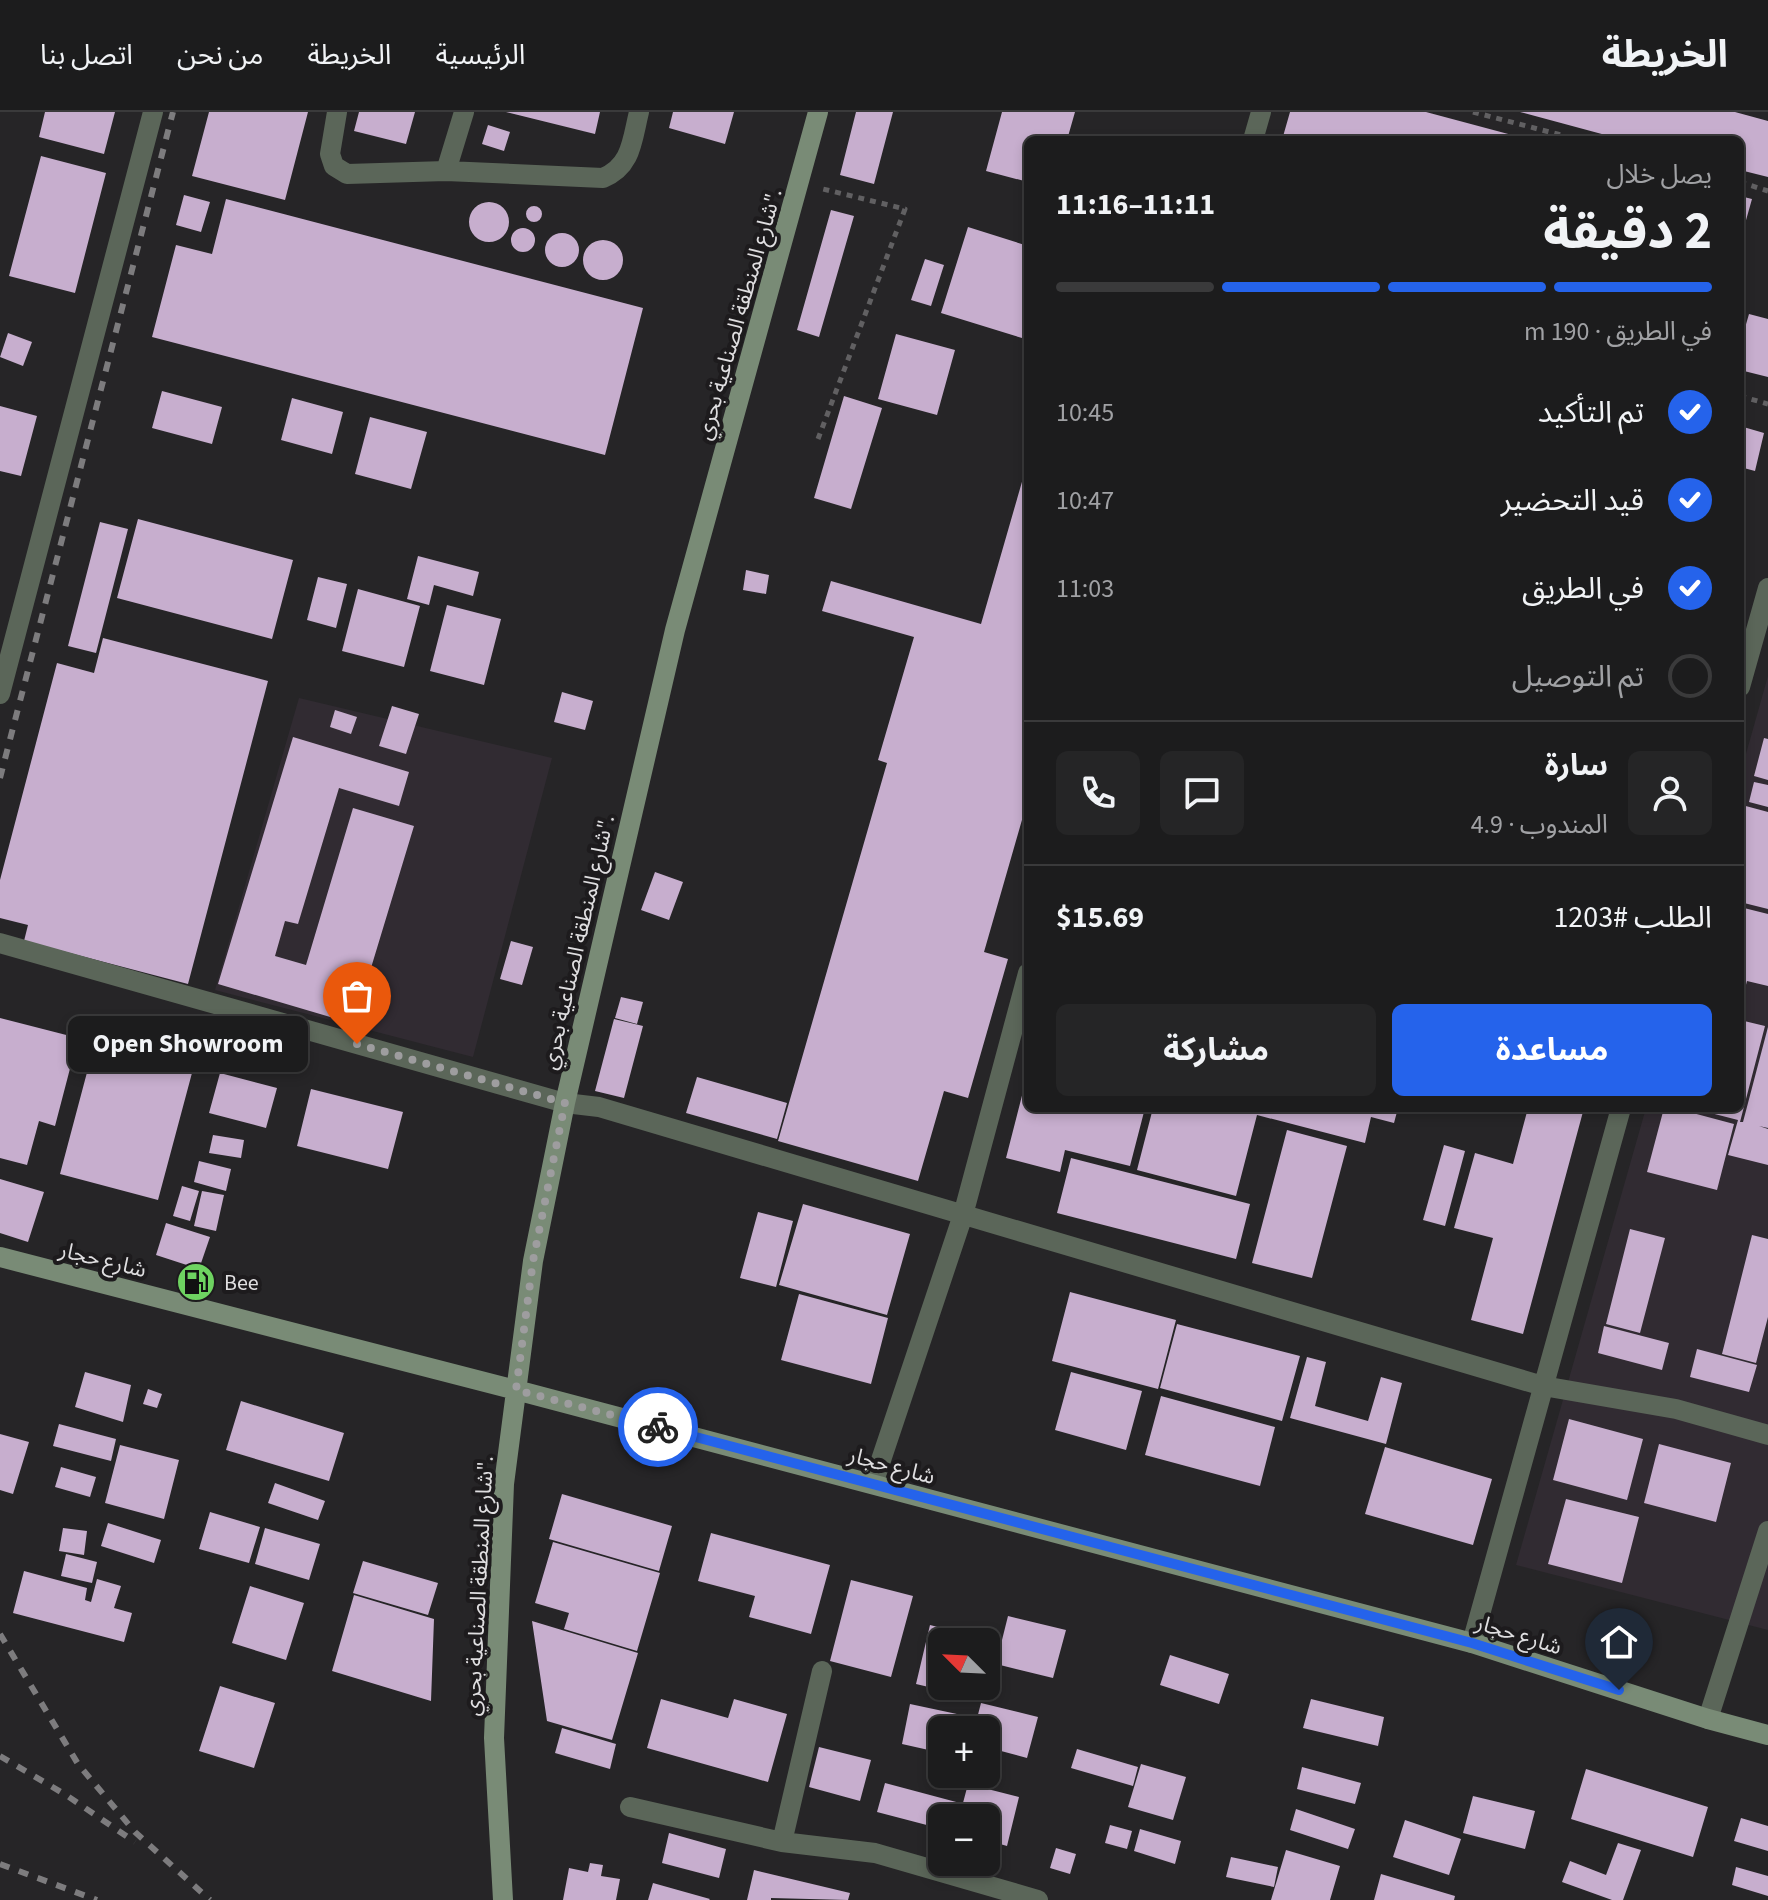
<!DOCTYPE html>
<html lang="ar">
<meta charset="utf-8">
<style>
:root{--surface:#1c1c1d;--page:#252526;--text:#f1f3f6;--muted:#a0a1a4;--line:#3a3a3b;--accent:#2563eb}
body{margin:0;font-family:"Source Sans 3","Noto Sans Arabic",sans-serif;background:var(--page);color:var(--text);direction:rtl;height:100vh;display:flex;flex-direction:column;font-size:30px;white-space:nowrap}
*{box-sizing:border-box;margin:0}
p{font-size:26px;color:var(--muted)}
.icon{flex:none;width:44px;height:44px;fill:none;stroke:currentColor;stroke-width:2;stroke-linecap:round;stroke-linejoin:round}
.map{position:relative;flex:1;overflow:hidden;direction:ltr}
.sheet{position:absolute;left:1024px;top:24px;width:720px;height:976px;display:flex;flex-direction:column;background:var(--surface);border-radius:12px;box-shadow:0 4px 12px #0003,0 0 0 2px var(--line);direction:rtl}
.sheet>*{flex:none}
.needle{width:52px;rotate:294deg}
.fabs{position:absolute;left:928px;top:1516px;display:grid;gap:16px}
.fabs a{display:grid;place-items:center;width:72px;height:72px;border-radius:12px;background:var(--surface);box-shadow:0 4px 12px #0003,0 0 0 2px var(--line);font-size:40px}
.pin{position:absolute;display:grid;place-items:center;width:68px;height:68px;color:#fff;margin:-82px -34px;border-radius:50% 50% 50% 0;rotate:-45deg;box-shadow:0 0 8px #0007}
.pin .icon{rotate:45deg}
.courier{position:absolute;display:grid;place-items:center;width:80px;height:80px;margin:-40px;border:6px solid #2563eb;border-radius:50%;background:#fff;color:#222;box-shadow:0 2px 10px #0007}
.bubble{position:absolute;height:56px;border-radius:12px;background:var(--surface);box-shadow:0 4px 12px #0003,0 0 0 2px var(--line);font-size:26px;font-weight:700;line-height:56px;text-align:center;direction:rtl}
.head em{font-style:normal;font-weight:700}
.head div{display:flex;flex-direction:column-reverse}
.head{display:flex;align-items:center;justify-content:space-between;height:136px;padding:0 32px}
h1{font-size:52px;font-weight:700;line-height:60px}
.bar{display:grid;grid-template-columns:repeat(4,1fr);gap:12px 8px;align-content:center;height:96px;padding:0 32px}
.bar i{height:10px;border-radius:6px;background:var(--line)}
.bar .active{background:var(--accent)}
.bar p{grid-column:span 4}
.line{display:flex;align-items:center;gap:20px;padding:0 32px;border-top:2px solid var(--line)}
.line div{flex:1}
.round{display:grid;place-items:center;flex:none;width:84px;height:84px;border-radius:12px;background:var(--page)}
ol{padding:0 32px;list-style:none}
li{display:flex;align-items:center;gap:24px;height:88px}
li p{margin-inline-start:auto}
li .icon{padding:8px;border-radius:50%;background:var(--accent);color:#fff;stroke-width:4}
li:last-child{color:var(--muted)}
li i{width:44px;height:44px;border:4px solid var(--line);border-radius:50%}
.action{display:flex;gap:16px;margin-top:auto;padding:16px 32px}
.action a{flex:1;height:92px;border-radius:12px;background:var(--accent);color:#fff;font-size:32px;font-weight:700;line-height:92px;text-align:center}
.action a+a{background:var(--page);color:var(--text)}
header{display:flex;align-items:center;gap:48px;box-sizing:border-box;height:112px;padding:0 40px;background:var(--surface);border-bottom:2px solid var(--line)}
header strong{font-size:38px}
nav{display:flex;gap:44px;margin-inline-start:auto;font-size:28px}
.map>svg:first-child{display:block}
.built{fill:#312b32}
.building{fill:#c7aece}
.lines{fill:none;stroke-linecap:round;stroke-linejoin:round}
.path{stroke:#616062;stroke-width:5;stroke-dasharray:6 6;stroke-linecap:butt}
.lane{stroke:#5b6659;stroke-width:20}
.street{stroke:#5b6659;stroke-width:20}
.secondary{stroke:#798b76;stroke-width:20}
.rail{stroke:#7d7c7e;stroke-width:6;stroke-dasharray:10 10;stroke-linecap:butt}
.done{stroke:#9e9d9f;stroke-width:8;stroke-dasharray:0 14.4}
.route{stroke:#2563eb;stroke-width:10}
.labels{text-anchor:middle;stroke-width:8;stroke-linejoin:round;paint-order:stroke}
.street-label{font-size:22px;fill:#dfdee0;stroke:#1d1b1d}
.poi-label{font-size:22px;fill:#dfdee0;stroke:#1d1b1d;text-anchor:start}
</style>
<header>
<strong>الخريطة</strong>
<nav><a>الرئيسية</a><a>الخريطة</a><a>من نحن</a><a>اتصل بنا</a></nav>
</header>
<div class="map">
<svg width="1768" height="1788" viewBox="0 0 1768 1788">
<rect width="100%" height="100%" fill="#262527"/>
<path class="built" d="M1768,564V1518L1516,1453L1646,996H1740V663Z
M299,586L552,646L473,945L215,878Z"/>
<path class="building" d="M45,0H115L104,42L39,25Z
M209,0H308L285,88L192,64Z
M359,0H415L406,32L354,19Z
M506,0H600L595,22Z
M673,0H734L725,32L669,16Z
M856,0H893L874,72L840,63Z
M1002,0H1075L1067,28H1028V70L986,59Z
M1290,0H1426L1527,27L1282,28Z
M1520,0H1735L1768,9V65L1740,58V28H1624Z
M488,13L510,20L504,39L482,32Z
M41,44L106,61L75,181L9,164Z
M184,83L210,90L201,120L176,113Z
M1740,84L1752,87L1741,126H1740Z
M226,87L643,196L605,343L152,225L176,133L212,142Z
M469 110a20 20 0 1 1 40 0a20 20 0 1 1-40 0Z
M526 102a8 8 0 1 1 16 0a8 8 0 1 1-16 0Z
M831,98L854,104L819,225L797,218Z
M968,115L1028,134V205L1022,226L941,201Z
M511 128a12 12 0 1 1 24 0a12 12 0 1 1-24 0Z
M545 138a17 17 0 1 1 34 0a17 17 0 1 1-34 0Z
M583 148a20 20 0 1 1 40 0a20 20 0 1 1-40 0Z
M925,147L944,153L931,194L911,188Z
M1749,202L1768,207V265L1740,258V233Z
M8,221L32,230L23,254L0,245Z
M896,222L955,238L937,303L878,287Z
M162,279L222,295L212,332L152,316Z
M844,284L882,296L851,397L814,386Z
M292,286L343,300L332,342L281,328Z
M0,294L37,304L21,364L0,359Z
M370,305L427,320L411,377L355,362Z
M1740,314L1764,321L1755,359L1740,355Z
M1028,349V687L984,840L1008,847L968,986L944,979L918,1069L778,1029L887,651L878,648L914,525L822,499L831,469L981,512Z
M138,407L293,448L272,527L117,486Z
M100,410L128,417L96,541L68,534Z
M418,444L479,460L473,484L434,473L429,493L407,487Z
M746,458L769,463L766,482L743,478Z
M318,465L347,472L336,516L307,508Z
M358,477L420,494L404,555L342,539Z
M447,493L501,507L484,573L430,559Z
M103,526L268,569L188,872L24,829L28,813L0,806V768L57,551L94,561Z
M562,580L593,589L585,618L554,610Z
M392,594L419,602L406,642L379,634Z
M335,598L357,605L351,622L330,615Z
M293,625L409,660L399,694L339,676L298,812L285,809L275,844L306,853L353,696L414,714L354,912L218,872Z
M1764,626L1768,627V668L1754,664Z
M1754,670L1768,673V695L1749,690Z
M1742,693L1768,700V797L1740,790Z
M655,760L683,770L669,808L641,798Z
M1740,795L1768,802V874L1747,869L1741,892Z
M511,829L533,835L522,873L500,867Z
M621,885L643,890L637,912L615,906Z
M0,906L78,926L55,1014L39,1009L27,1053L0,1046Z
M614,907L643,914L624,986L595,979Z
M1740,908L1765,914L1740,1010H1743L1768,915V1016L1759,1014L1768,1017V1053L1728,1043L1738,1008L1695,997L1740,996Z
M98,919L196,946L158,1088L60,1062Z
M220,961L277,976L266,1016L209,1001Z
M1027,964L1028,996H1145L1130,1054L1065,1038L1060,1060L1006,1046Z
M697,965L787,991L777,1027L686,1001Z
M311,977L403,1000L388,1057L297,1034Z
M1153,996H1398L1394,1011L1371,1005L1365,1031L1257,1003L1236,1084L1137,1058Z
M1528,996H1584L1523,1222L1471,1208L1493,1126L1454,1116L1475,1041L1513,1052Z
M1664,996H1674L1734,1012L1717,1078L1647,1060Z
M1287,1018L1347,1034L1312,1166L1252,1151Z
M213,1023L244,1028L241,1046L209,1041Z
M1444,1033L1465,1039L1445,1114L1423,1108Z
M1071,1046L1250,1092L1236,1147L1057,1101Z
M199,1049L231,1057L226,1079L194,1070Z
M0,1067L44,1080L28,1130L0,1121Z
M182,1074L199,1079L190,1109L173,1104Z
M202,1079L224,1083L216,1119L194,1114Z
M803,1092L910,1122L887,1203L779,1173Z
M758,1100L793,1109L776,1175L740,1166Z
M166,1111L210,1125L199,1157L156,1143Z
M1630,1117L1665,1126L1640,1221L1606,1212Z
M1752,1123L1768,1127V1205L1756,1251L1722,1242Z
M1070,1180L1176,1208L1158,1277L1052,1249Z
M799,1182L888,1206L871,1272L781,1248Z
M1177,1212L1300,1244L1282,1309L1160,1276Z
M1604,1214L1669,1231L1662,1258L1598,1241Z
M1697,1237L1757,1253L1749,1280L1690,1265Z
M1307,1245L1326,1250L1315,1294L1368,1309L1381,1265L1402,1271L1386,1332L1290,1306Z
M85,1260L131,1273L123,1310L75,1295Z
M1071,1260L1142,1279L1126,1338L1055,1318Z
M148,1277L162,1282L157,1296L143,1292Z
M1161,1284L1275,1315L1260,1374L1145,1343Z
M241,1289L344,1321L329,1369L226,1338Z
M1569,1307L1643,1327L1627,1388L1553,1368Z
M59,1312L116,1327L111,1349L53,1334Z
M0,1322L29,1330L13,1382L0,1378Z
M1659,1332L1731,1351L1716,1410L1644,1391Z
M120,1333L179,1348L164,1407L105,1391Z
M1385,1335L1492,1367L1473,1433L1365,1402Z
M61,1355L96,1365L90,1385L55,1375Z
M275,1371L325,1389L318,1408L268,1391Z
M562,1382L672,1414L659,1459L549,1427Z
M1566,1387L1639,1405L1622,1471L1548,1452Z
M210,1400L260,1415L249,1451L199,1437Z
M108,1411L161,1428L154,1451L101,1434Z
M63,1416L87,1419L84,1443L59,1439Z
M265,1416L320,1432L309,1468L255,1452Z
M711,1421L830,1453L811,1522L749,1505L755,1484L698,1469Z
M553,1430L660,1461L637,1539L564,1517L569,1501L535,1491Z
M66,1442L97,1450L92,1471L61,1464Z
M363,1449L438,1471L428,1503L353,1481Z
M24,1459L87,1476L85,1488L91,1490L97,1467L121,1474L114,1496L132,1501L124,1530L13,1501Z
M851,1468L913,1484L891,1565L830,1549Z
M250,1474L304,1491L286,1548L232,1531Z
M354,1483L434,1507L431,1589L332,1559Z
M1008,1504L1066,1518L1053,1566L996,1552Z
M532,1509L638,1541L612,1628L547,1609Z
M930,1513L989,1528L987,1537L986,1530H942V1574H978L975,1586L916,1572Z
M1170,1543L1229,1562L1219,1592L1160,1573Z
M220,1574L275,1591L254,1656L199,1639Z
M661,1587L728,1606L734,1587L787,1602L768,1670L647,1636Z
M1311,1587L1384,1605L1378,1634L1303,1616Z
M981,1591L1038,1605L1027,1646L986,1635V1618H974Z
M910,1592L971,1605L968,1618H942V1641L902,1632Z
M562,1616L616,1632L610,1657L555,1641Z
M819,1635L871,1648L860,1689L809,1675Z
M1077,1637L1138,1655L1133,1674L1071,1656Z
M1141,1652L1186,1665L1173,1708L1128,1695Z
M1302,1655L1361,1671L1355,1692L1297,1677Z
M1586,1657L1708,1695L1693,1745L1571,1707Z
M885,1671L960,1691L956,1706H942V1717L877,1700Z
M968,1672L1019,1685L1007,1734L986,1728V1706H959Z
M1473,1684L1535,1699L1525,1737L1463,1721Z
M1296,1697L1355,1717L1348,1737L1290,1718Z
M1741,1706L1768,1714V1739L1734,1729Z
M1405,1708L1461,1727L1449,1763L1393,1745Z
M1110,1713L1132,1719L1127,1737L1105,1731Z
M1140,1717L1181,1729L1175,1752L1134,1739Z
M669,1721L726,1737L719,1766L662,1751Z
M1618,1731L1641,1738L1623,1788H1612L1562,1770L1570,1749L1606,1763Z
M1056,1736L1076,1742L1070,1762L1050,1756Z
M1286,1738L1340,1754L1330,1788H1271Z
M1231,1745L1278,1755L1274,1775L1226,1765Z
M590,1751L603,1753L601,1764L620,1767L616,1788H563L569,1756L588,1760Z
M1736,1755L1768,1764V1784L1732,1773Z
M754,1758L850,1781L848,1788L771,1786V1788H747Z
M1381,1762L1455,1784L1454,1788H1374Z
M653,1771L710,1787L709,1788H648Z"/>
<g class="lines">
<path class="path" d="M1473,0L1580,28
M1740,70L1768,79
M1740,284L1768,292
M818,327L905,97L823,77"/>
<path class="lane" d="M337,0L330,42L334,54L347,62L446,59L603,66C632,54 632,28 639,0
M1253,28L1261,0
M446,59L464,0
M1740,575L1768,476
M0,582L153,0
M0,831L565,991L599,995L1543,1274L1676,1297L1768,1323
M873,1372L963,1103L1028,861
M1472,1531L1621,996
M1708,1607L1768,1419"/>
<path class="street" d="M630,1695L782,1730L875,1741L1038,1788
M782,1730L822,1559"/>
<path class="secondary" d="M0,1145L516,1278L1472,1531L1708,1607L1768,1623
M503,1788L494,1626L504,1372L533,1149L565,991L675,518L818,0"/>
<path class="rail" d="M0,666L173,0
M0,1522L78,1652L135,1720L210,1788
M0,1644L66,1683L135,1730
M0,1752L97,1788"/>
</g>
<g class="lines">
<path class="done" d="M357,932L565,991L533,1149L516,1278L658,1315"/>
<path class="route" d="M658,1315L1472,1531L1619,1578"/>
</g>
<defs>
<symbol id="fuel-disc" viewBox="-11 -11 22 22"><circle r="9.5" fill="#6ed361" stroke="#1d1b1d"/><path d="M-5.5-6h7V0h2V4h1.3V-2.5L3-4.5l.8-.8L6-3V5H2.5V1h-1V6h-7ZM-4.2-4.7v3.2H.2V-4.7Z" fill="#111"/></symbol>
</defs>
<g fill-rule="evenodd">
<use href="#fuel-disc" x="174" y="1148" width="44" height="44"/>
</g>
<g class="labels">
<g class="street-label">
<text transform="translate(738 203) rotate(-74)" y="8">شارع المنطقة الصناعية بحري".</text>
<text transform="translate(577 831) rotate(-77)" y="8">شارع المنطقة الصناعية بحري".</text>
<text transform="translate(103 1147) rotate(14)" y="8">شارع حجار</text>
<text transform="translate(892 1353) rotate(15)" y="8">شارع حجار</text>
<text transform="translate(478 1475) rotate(-87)" y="8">شارع المنطقة الصناعية بحري".</text>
<text transform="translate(1519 1522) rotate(17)" y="8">شارع حجار</text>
</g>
<g class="poi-label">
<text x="224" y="1178">Bee</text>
</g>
</g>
</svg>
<div class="fabs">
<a><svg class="needle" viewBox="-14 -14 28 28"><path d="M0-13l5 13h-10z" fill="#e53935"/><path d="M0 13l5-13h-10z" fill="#a0a1a4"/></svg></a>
<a>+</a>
<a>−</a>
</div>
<div class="pin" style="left:357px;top:932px;background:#ea580c"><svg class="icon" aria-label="bag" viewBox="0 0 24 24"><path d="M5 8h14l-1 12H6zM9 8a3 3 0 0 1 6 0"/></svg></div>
<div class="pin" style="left:1619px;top:1578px;background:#1f2937"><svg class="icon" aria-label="home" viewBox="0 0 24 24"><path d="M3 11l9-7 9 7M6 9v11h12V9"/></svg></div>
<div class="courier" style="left:658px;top:1315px"><svg class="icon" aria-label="bike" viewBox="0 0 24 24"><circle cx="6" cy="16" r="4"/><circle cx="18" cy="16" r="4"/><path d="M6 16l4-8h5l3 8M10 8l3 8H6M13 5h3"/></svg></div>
<div class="bubble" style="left:68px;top:904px;width:240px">Open Showroom</div>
<section class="sheet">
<div class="head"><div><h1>2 دقيقة</h1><p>يصل خلال</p></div><em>11:11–11:16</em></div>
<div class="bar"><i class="active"></i><i class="active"></i><i class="active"></i><i></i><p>في الطريق · 190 m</p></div>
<ol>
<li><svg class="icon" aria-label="check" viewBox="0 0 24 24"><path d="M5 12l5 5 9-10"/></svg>تم التأكيد<p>10:45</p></li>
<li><svg class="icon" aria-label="check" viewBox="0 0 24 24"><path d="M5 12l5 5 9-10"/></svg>قيد التحضير<p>10:47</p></li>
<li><svg class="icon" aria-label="check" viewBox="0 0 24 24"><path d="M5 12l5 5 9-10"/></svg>في الطريق<p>11:03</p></li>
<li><i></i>تم التوصيل</li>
</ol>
<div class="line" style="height:144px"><a class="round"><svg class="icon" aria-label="person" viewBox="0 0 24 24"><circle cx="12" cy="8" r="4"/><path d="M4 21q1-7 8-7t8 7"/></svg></a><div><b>سارة</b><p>المندوب · 4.9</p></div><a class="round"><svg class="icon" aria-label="chat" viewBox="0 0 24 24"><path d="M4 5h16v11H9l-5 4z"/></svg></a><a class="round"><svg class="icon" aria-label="phone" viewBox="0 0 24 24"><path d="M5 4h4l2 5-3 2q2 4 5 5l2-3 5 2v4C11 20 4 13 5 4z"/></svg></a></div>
<div class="line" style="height:104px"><div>الطلب #1203</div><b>$15.69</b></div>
<div class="action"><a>مساعدة</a><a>مشاركة</a></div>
</section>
</div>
